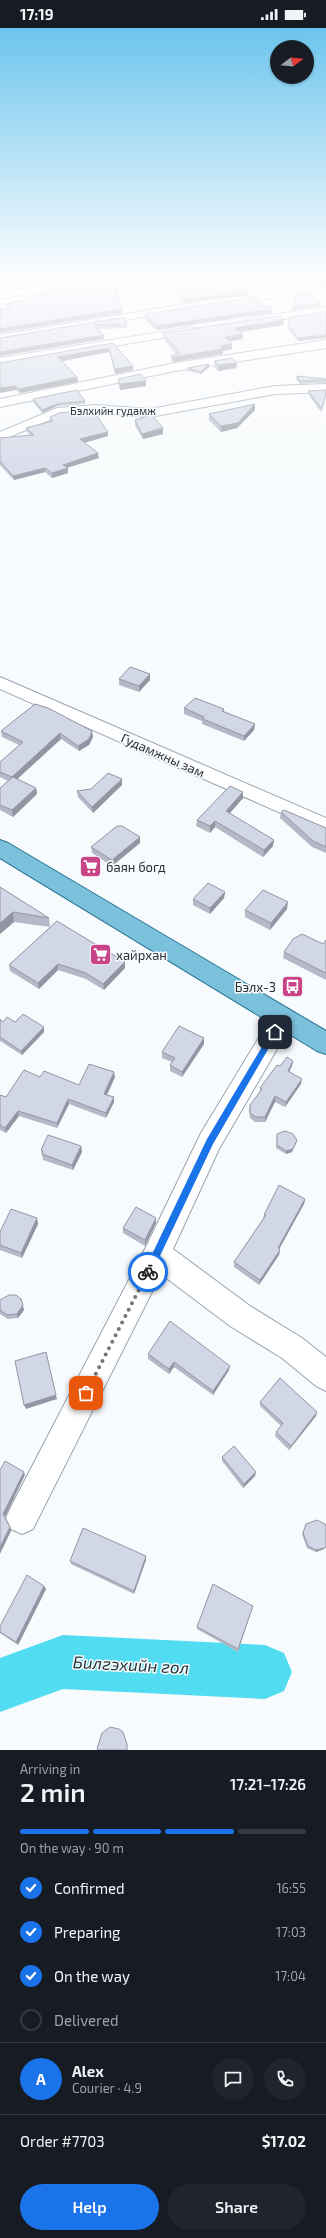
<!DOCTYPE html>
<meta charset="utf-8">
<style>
:root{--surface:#171b24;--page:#20242c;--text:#f1f3f6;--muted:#9ea1a6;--line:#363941;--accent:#1a73e8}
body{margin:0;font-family:"Exo 2",sans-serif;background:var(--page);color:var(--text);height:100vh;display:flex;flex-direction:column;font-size:15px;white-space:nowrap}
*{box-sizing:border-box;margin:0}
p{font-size:13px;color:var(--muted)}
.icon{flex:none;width:22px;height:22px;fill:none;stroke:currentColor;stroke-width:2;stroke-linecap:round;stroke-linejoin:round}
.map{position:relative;height:1722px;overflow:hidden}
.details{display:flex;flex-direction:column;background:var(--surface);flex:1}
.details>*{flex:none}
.needle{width:26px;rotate:74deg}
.tools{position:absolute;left:270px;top:12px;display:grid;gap:8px}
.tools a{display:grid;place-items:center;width:44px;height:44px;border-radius:50%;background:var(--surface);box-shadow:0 1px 3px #0004;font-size:20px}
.pin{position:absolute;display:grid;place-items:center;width:34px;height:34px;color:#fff;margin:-17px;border-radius:8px;box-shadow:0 2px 6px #0006}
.courier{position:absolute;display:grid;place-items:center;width:40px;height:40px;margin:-20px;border:3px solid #1a73e8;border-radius:50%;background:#fff;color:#222;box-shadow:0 1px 5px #0007}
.summary em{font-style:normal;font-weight:600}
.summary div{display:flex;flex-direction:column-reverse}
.summary{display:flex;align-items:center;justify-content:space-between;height:68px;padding:0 20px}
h1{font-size:26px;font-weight:600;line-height:30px}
.bar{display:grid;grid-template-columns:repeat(4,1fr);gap:6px 4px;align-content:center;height:48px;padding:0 20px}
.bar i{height:5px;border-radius:3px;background:var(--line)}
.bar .selected{background:var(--accent)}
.bar p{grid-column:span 4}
.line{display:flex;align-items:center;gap:10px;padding:0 20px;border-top:1px solid var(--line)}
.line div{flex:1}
.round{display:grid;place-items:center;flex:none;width:42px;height:42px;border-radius:21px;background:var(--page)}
ol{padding:0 20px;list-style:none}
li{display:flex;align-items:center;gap:12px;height:44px}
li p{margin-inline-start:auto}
li .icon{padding:4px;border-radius:50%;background:var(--accent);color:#fff;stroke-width:4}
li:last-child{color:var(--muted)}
li i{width:22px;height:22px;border:2px solid var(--line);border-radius:50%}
.primary-button{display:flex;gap:8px;margin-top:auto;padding:8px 20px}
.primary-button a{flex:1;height:46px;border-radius:24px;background:var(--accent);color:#fff;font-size:16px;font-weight:600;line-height:46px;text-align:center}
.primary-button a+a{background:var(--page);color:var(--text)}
.status{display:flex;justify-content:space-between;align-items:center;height:28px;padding:0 20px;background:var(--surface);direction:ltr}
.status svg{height:11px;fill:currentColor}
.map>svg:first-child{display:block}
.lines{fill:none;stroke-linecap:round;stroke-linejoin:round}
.river{fill:#52dcf2;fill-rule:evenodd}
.minor-casing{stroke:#98a4b0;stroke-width:2}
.major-casing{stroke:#267392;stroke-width:2}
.minor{fill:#fff;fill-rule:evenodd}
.major{fill:#7cc1dc;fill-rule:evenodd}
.wall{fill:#b5b9c7}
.shaded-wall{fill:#9396a2}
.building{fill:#d2d7e7;stroke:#9396a2}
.route{fill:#1a73e8}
.done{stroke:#73767a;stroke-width:4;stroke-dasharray:0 7.2}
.labels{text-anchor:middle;stroke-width:3;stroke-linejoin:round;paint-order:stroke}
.far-street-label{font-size:11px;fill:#2b2f34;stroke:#f8fbfd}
.street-label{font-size:13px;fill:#2b2f34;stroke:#f8fbfd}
.poi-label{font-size:13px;fill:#2b2f34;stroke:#f8fbfd;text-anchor:start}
.near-water-label{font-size:17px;font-style:italic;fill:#1f373b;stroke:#f8fbfd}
</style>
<div class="status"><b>17:19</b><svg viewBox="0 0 49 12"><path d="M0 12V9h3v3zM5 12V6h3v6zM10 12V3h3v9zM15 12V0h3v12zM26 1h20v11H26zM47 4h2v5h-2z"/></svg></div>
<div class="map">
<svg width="326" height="1722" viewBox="0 0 326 1722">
<rect width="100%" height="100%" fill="#f8fbfd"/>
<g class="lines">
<path class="river" d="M63,1607L265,1617L284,1625L292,1644L284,1663L265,1671L63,1661L0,1684V1630Z"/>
<defs>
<path id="minor" d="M59,248H73L43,263L0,271V265L36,258Z
M264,248H274L273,252L281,267L280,269L209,278L0,313V307L209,272L269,265L263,252Z
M326,279V285L251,296L245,293L251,290Z
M191,299L195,300L197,302L195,304L0,338V330Z
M326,312V320L175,343L0,379V371L175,335Z
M326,356V364L275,366L150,389L96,385L59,388L0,413V404L57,380L96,377L150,381L275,358Z
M0,649L326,790V805L0,661Z
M283,980L291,983L295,990L219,1121L173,1221L250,1278L302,1310L326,1329V1363L316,1358L282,1330L230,1298L161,1246L33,1501L22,1506L11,1501L6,1490L11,1479L147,1217L201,1105L275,983Z"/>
<path id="major" d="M0,812L8,815L326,1003V1026L317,1023L0,830Z"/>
</defs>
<use href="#minor" class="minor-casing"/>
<use href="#major" class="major-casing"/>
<use href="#minor" class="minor"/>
<use href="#major" class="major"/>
</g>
<path class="wall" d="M21,248H40L35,253Z
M155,248H197L196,251L194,252L249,266L184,275L171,255L152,257V254Z
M315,248H326V263Z
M7,276L122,281V285L0,305V282L7,281Z
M263,279L272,281V285L156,302L145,291V286Z
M326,285V310L298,313L288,301V298Z
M125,289L127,296V300L98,301L104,311L0,328V310Z
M284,292L283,297L240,304L243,311L229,313L232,321L223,323V326L173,334L171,333V328L176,326L163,310V305Z
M113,315L133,338V342L115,346L109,324L62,333L77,349L78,354L20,365L16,362L0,335Z
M214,333L237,335L236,340L218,343L214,339Z
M209,339L201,346L188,343V340Z
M297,348L326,351V355L300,356L296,351Z
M118,351L146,358L120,362L118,356Z
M326,362L321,384L308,366V363Z
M33,371L85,373V376L57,378L42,385L33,374Z
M255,382L237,400L221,404L209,392V386Z
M50,389L108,408L84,415L99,430L67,440L68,445L52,450L45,444L14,452L0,437V410L30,407L27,404L26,400L50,394Z
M135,392L163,406L143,411L135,398Z
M119,651L150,652L139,664L119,657Z
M35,676L93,709L89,717L79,723L61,711L17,751L36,760L37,766L13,789L0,782V760L8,753L0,749V734L19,717L2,709L1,703Z
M184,680L224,681V684L255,696L254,702L244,713L202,696V693L184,686Z
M122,757L93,785L78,769L77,763L91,761Z
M243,764V770L229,785L273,818L263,829L215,799L210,805L196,798L197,792Z
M281,784L326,800V825L312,819L280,790Z
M140,815L112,838L92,825L91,819Z
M0,859L49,890L50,899L125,934V940L104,962L86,951L58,942L39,961L10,943L9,937L50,899L14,894L0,906Z
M225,864L224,870L210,886L193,877V871Z
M287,881L270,902L245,889V882Z
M326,912V952L283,930L284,924L323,916Z
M0,991L3,994H15L44,999V1004L22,1027L0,1013Z
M204,1010V1016L182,1049L170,1043V1037L172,1034L162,1030V1024Z
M293,1033L292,1038L289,1043L301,1056L285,1079L275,1074L265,1094H255L250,1090L249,1082L250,1077L260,1064V1060L280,1038Z
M40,1049L79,1057L115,1049L107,1067L114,1069V1074L106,1090L69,1076L57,1100L19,1088L6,1105L0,1102V1067L6,1069Z
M277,1106L297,1112L296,1115L292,1124L286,1126L276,1120Z
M81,1118L82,1124L73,1142L43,1132L41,1122Z
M305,1171L304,1176L279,1221L280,1222L279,1227L259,1257L234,1239V1234L263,1191L264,1187Z
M156,1195L145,1218L123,1205V1200Z
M38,1196L22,1230L0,1222V1204Z
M0,1272L24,1282L18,1290L8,1291L0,1286Z
M148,1326L229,1342L213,1367L174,1339L169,1346L148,1331Z
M260,1374L316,1388L289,1422L275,1408L276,1404L281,1398L260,1378Z
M222,1429L255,1448L243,1460L222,1433Z
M306,1496L326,1518L324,1521L316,1524L307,1520L302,1506Z
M146,1528V1532L134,1566L71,1536L70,1533Z
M44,1558L46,1561L18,1617L0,1605V1598Z
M253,1578L238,1624L197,1601V1599Z"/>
<path class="shaded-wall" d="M13,248H17L0,260V257Z
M37,248H40L35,253L34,250Z
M196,248H197L196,251L189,255V253Z
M171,252V255L152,257V254Z
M249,263V266L184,275V272Z
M320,276L319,278L293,282V279Z
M122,281V285L0,305V301Z
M272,281V285L156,302V298Z
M284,292L283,297L235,305V300Z
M243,306V311L225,314V309Z
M104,307V311L0,328V324Z
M326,307V310L298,313V310Z
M232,316V321L223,323V326L173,334V329L220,318Z
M109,320V324L58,334V329Z
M237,335L236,340L218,343V337Z
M209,336V339L201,346V344Z
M133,338V342L115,346V341Z
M77,349L78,354L20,365L19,361Z
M146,353V358L120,362V356Z
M16,358V362L0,365V360Z
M57,376V378L42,385V382Z
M255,376V382L237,400L221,404V398Z
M163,400V406L143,411L142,406Z
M108,404V408L80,416V411Z
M98,425L99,430L63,441V437Z
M45,440V444L14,452L13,448Z
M68,440V445L52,450V445Z
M150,646V652L139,664V658Z
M255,696L254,702L244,713V708Z
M92,703L93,709L89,717L79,723L78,718Z
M60,705L61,711L13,755L12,749Z
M122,751V757L93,785L92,779Z
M36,760L37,766L13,789L12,782Z
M243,764V770L226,790V783Z
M215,793V799L210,805V798Z
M140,809V815L112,838V832Z
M274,812L273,818L263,829L264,822Z
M225,864L224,870L210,886V880Z
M288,874L287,881L270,902L271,895Z
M13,884L14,894L0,906V895Z
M125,934V940L104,962L103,956Z
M58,936V942L39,961L38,955Z
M44,999V1004L22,1027L21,1023Z
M204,1010V1016L182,1049V1044Z
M293,1033L292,1038L287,1048L288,1043Z
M114,1044L115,1049L105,1071L104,1066Z
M302,1051L301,1056L285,1079L286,1074Z
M275,1068V1074L265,1094V1089Z
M114,1069V1074L106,1090V1085Z
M68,1071L69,1076L57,1100V1095Z
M18,1083L19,1088L6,1105L5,1100Z
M297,1112L296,1115L292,1124L286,1126V1123Z
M81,1118L82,1124L73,1142L72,1137Z
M305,1171L304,1176L277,1225L278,1220Z
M37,1190L38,1196L22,1230L21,1225Z
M156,1190V1195L145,1218V1212Z
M280,1222L279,1227L259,1257L260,1252Z
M23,1277L24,1282L18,1290L17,1286Z
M174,1334V1339L169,1346V1341Z
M230,1338L229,1342L213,1367V1363Z
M56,1367L57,1371L26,1381L24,1377Z
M317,1384L316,1388L289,1422L291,1418Z
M24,1444L25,1447L5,1489L3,1486Z
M256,1444L255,1448L243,1460L244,1456Z
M10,1499L11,1503L0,1526V1519Z
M325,1520L324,1521L316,1524V1522Z
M146,1528V1532L134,1566V1563Z
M44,1558L46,1561L18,1617L16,1614Z"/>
<path class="building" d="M0,248H13L0,257Z
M28,248H37L34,250Z
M155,248H196L189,253L238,248L249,263L184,272L171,252L152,254Z
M318,248H326V259Z
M93,255L97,258L114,256L122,281L0,301V282L12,280L7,276L76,257Z
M312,263L320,276L293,279L296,269L302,264Z
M255,269L263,279L270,278L272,281L156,298L145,286Z
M325,284L326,285V307L298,310L288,298L291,289Z
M280,288L284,292L235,300L243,306L225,309L232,316L220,318L223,321L173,329L171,328L180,325L163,305Z
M125,289L127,296L93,297L104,307L0,324V310Z
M113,315L133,338L115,341L109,320L58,329L77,349L19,361L16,358L0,360V335Z
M232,330L237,335L218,337L214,333Z
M209,336L201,344L188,340Z
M141,346L146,353L120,356L118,351Z
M297,348L326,351V352L300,353Z
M77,362L85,373L57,376L42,382L33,371Z
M326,362V366L322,381L308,363Z
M255,376L238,395L221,398L209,386Z
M93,382L108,404L80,411L98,425L63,437L68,440L52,445L45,440L13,448L0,433V410L34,407L26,400L53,393L50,389L59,385Z
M152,387L163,400L142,406L135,392Z
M130,639L150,646L139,658L119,651Z
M195,670L224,681L222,683L255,696L244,708L203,691L204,689L184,680Z
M35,676L48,680L92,703L89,711L78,718L60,705L12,749L0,744V734L23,714L1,703Z
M108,745L122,751L92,779L77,763L91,761Z
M13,749L36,760L12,782L0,777V760Z
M230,758L243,764L226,783L274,812L264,822L215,793L210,798L197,792Z
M284,782L326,800V819L313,813L281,784Z
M117,798H122L140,809L112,832L91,819Z
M208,855L225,864L210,880L193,871Z
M0,859L49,890L13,884L0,895Z
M263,862L288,874L271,895L245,882Z
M57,893L125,934L103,956L86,945L58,936L38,955L9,937Z
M302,906L323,916L326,912V945L284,924L293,911Z
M23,986L44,999L21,1023L0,1009V991L3,994L7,989L15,994Z
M179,998L204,1010L182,1044L170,1037L175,1030L162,1024Z
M287,1029L293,1033L288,1043L302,1051L286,1074L275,1068L265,1089H256L250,1085V1077L262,1061L260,1060L277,1037L280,1038Z
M89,1036L114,1044L104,1066L114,1069L106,1085L68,1071L57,1095L18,1083L5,1100L0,1097V1067L6,1069L24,1042L40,1049L44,1043L79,1057Z
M285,1103L293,1106L297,1112L293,1121L286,1123L277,1117V1106Z
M48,1107L81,1118L72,1137L42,1126L43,1123L41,1122Z
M279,1157L305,1171L278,1220L280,1222L260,1252L234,1234L266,1187H264Z
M136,1179L156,1190L145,1212L123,1200Z
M11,1181L37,1190L21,1225L0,1217V1204Z
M9,1267H16L21,1271L23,1277L17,1286L7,1287L0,1282V1272Z
M170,1293L230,1338L213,1363L174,1334L169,1341L148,1326Z
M46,1324L56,1367L24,1377L15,1333Z
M280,1350L317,1384L291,1418L276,1404L283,1395L260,1374Z
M234,1418L256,1444L244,1456L222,1429Z
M5,1433L24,1444L3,1486L10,1499L0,1519V1442Z
M317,1492L325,1496L326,1498V1518L325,1520L316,1522L308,1518L303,1505L306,1496Z
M83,1500L146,1528L134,1563L70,1533Z
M27,1547L44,1558L16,1614L0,1604V1598Z
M213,1556L253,1578L238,1621L197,1599Z
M110,1699L119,1701L123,1704L127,1716V1722H98L97,1721L102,1705Z"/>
<linearGradient id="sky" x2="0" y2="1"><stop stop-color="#6cc4ec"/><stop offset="0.51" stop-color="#fcfdfe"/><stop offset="1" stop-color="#fcfdfe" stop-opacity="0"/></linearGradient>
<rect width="326" height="489" fill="url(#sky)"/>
<path class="route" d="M275,1001L277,1002V1006L213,1116L151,1247H145V1241L207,1111L272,1002Z"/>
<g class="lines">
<path class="done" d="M86,1365L148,1244"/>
</g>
<defs>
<symbol id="supermarket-square" viewBox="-11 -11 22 22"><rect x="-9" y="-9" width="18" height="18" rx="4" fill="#c84487" stroke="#f8fbfd"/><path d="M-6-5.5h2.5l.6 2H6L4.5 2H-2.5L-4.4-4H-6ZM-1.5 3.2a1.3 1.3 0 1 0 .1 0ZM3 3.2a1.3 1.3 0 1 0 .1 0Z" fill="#fff"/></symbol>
<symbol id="bus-square" viewBox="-11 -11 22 22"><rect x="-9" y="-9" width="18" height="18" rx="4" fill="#c84487" stroke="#f8fbfd"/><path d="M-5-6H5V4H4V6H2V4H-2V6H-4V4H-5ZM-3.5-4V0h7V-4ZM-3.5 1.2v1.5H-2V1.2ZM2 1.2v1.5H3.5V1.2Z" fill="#fff"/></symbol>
</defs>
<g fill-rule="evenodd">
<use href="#supermarket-square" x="78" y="826" width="25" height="25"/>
<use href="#supermarket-square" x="88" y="914" width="25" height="25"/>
<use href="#bus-square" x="280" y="946" width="25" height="25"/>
</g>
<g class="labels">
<g class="far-street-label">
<text x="113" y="387">Бэлхийн гудамж</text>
</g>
<g class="street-label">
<text transform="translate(163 727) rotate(24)" y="5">Гудамжны зам</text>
</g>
<g class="poi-label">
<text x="106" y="844">баян богд</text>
<text x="116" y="932">хайрхан</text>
<text x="276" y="964" text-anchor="end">Бэлх-3</text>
</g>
<g class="near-water-label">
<text transform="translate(131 1637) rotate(3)" y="6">Билгэхийн гол</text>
</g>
</g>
</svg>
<div class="tools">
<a><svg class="needle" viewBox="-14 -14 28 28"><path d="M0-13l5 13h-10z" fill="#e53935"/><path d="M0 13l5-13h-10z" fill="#9ea1a6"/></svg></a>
</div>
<div class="pin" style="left:86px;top:1365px;background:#ea580c"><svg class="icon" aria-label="bag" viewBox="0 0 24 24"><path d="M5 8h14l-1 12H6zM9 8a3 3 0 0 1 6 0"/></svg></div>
<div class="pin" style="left:275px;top:1004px;background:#1f2937"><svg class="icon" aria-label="home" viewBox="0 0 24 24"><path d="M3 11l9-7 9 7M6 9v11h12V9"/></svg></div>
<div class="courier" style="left:148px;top:1244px"><svg class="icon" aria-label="bike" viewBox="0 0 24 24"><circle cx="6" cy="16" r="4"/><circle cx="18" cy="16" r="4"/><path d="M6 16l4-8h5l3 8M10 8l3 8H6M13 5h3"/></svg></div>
</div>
<section class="details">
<div class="summary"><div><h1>2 min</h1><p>Arriving in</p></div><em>17:21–17:26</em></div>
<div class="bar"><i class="selected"></i><i class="selected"></i><i class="selected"></i><i></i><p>On the way · 90 m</p></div>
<ol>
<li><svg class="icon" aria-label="check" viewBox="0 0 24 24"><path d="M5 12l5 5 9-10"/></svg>Confirmed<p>16:55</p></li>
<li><svg class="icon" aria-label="check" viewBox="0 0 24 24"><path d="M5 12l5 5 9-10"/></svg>Preparing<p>17:03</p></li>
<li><svg class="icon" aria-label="check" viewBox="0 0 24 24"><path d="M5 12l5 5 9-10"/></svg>On the way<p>17:04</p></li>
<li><i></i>Delivered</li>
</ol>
<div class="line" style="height:72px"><b class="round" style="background:var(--accent);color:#fff">A</b><div><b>Alex</b><p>Courier · 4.9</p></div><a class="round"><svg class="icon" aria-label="chat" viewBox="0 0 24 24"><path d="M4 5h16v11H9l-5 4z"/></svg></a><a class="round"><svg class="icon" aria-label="phone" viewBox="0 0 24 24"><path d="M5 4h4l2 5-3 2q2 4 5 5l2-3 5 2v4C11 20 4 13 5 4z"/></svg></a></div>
<div class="line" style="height:52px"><div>Order #7703</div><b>$17.02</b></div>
<div class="primary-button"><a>Help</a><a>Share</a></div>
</section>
